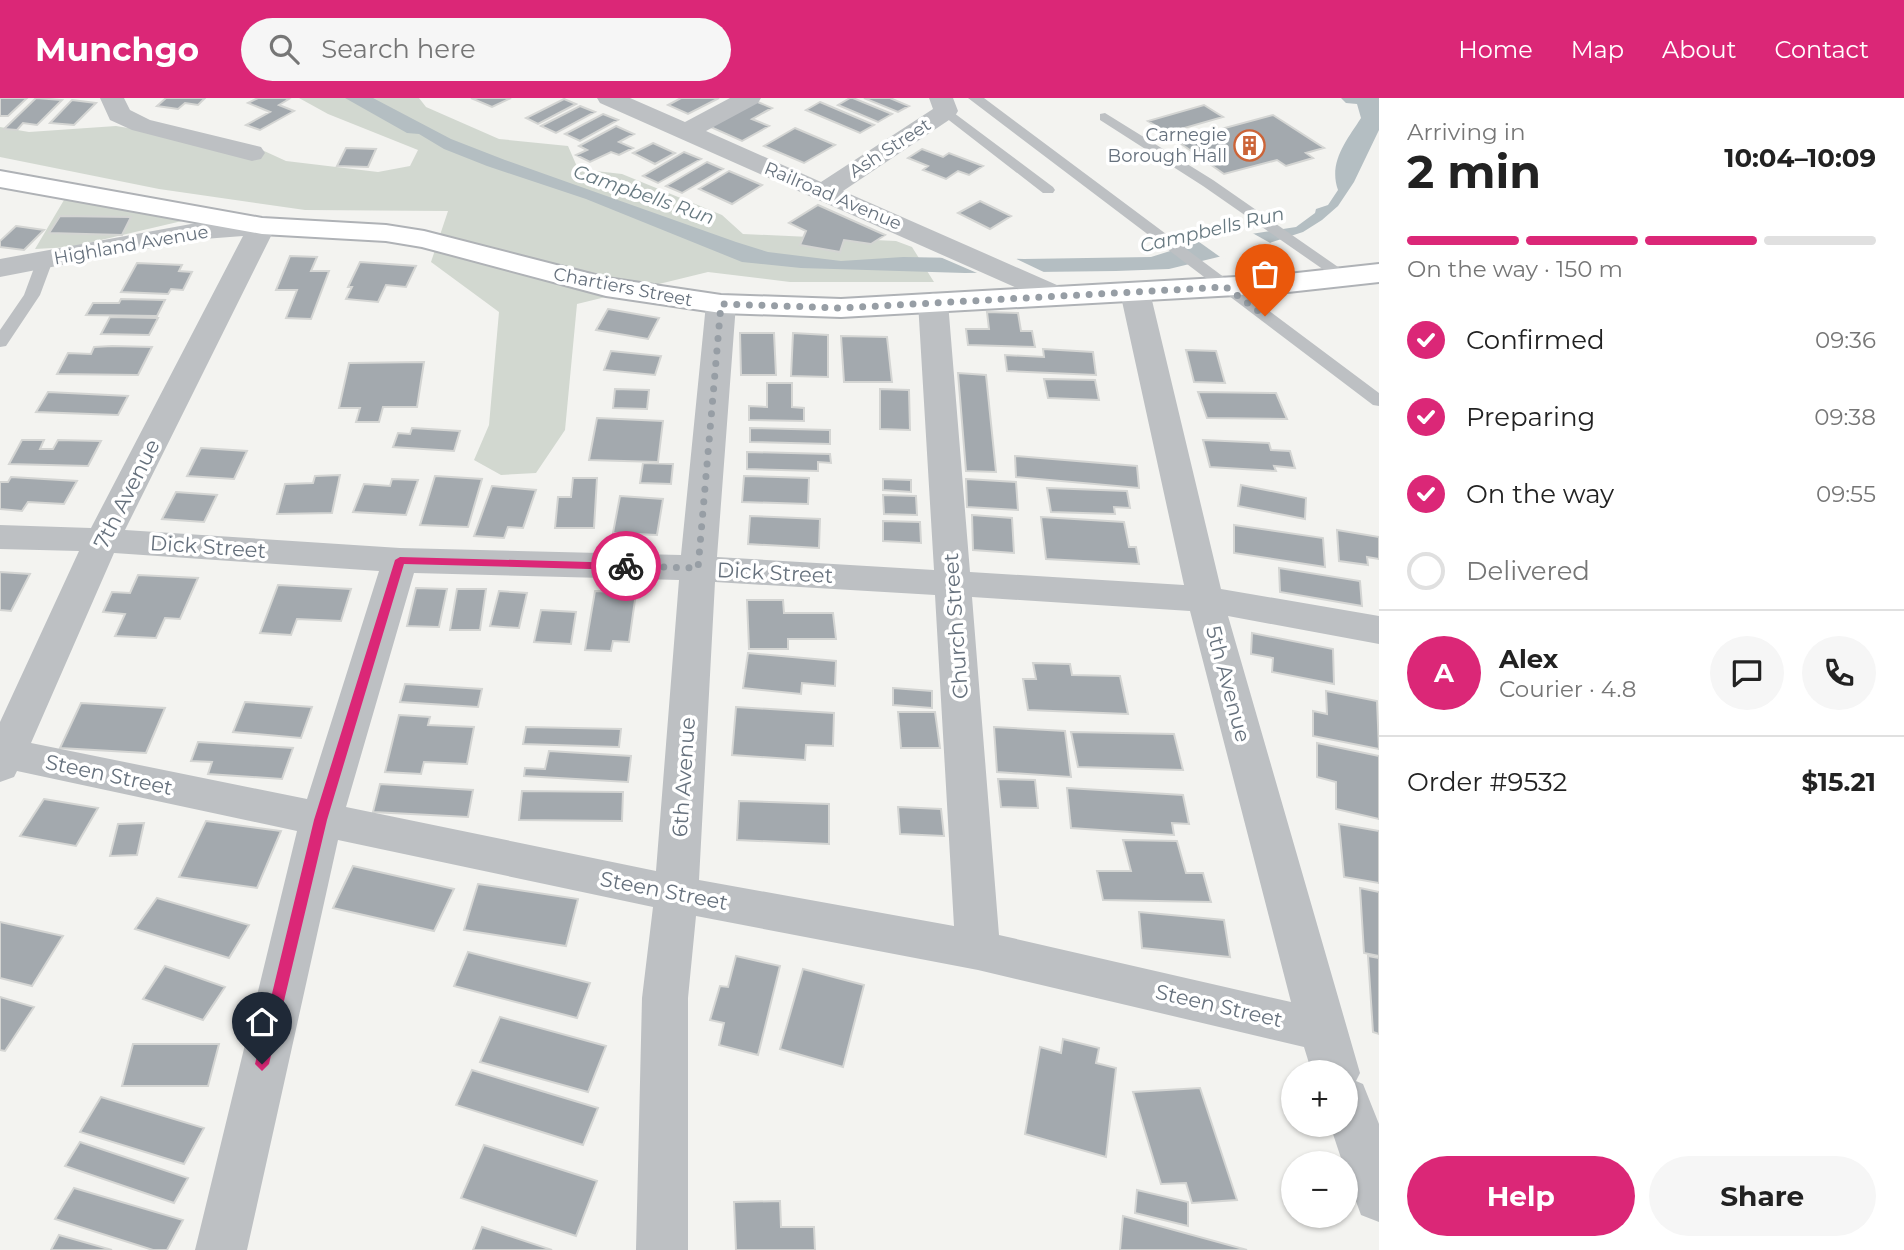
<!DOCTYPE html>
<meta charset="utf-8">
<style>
:root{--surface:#fff;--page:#f6f6f6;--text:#222;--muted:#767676;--line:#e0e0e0;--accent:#db2777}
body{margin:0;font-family:Montserrat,sans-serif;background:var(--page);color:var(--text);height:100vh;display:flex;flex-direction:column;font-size:26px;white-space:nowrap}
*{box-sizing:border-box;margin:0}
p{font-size:23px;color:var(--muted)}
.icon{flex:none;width:38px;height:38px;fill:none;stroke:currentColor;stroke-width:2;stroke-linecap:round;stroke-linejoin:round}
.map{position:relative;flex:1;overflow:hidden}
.side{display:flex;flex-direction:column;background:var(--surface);width:525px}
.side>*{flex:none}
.controls{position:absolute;left:1281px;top:962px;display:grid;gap:14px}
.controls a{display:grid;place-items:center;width:77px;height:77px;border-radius:50%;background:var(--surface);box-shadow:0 2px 5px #0004;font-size:35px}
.pin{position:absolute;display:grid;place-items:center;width:60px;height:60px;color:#fff;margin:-72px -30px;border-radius:50% 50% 50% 0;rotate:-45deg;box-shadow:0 0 7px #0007}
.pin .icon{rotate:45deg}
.courier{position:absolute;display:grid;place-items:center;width:70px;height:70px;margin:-35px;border:5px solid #db2777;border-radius:50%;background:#fff;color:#222;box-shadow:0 2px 9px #0007}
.summary em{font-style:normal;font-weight:700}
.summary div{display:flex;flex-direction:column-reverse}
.summary{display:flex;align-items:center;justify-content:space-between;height:119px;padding:0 28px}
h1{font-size:46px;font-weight:700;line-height:52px}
.bar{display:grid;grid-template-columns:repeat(4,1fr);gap:10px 7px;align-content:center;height:84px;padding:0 28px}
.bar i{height:9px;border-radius:5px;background:var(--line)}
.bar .current{background:var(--accent)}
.bar p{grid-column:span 4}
.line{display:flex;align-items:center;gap:18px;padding:0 28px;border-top:2px solid var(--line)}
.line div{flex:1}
.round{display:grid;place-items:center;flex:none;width:74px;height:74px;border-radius:37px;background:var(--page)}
ol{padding:0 28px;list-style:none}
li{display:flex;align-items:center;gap:21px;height:77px}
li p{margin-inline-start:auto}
li .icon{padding:7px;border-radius:50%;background:var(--accent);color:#fff;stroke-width:4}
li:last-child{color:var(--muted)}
li i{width:38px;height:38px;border:4px solid var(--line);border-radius:50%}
.action{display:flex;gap:14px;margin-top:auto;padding:14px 28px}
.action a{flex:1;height:80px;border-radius:42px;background:var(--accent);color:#fff;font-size:28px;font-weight:700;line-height:80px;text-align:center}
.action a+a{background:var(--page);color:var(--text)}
header{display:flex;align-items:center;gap:42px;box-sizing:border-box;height:98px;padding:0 35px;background:var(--accent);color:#fff}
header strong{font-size:33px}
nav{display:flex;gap:38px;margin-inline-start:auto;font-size:24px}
.search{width:490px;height:63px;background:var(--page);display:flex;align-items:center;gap:18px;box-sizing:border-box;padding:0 24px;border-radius:38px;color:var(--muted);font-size:26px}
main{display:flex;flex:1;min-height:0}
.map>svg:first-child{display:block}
.green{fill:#d2d8d0}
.water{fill:#b4bec2}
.pier{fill:#f3f3f0}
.building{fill:#a3a9ae;stroke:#d4d5d3;stroke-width:2}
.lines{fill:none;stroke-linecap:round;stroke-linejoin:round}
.primary-casing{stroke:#afb2b6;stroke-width:4}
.service{fill:#bdc0c3;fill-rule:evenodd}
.minor{fill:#bdc0c3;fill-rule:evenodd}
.primary{fill:#fff;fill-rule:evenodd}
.route{fill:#db2777}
.done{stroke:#979ea5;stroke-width:7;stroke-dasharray:0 12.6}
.labels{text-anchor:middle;stroke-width:7;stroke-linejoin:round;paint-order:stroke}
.far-poi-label{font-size:18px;fill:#66717d;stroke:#fff;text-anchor:end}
.far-street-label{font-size:18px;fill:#66717d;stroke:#fff}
.far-water-label{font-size:19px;font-style:italic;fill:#677981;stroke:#fff}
.street-label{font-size:21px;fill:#66717d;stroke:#fff}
</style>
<header>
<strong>Munchgo</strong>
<div class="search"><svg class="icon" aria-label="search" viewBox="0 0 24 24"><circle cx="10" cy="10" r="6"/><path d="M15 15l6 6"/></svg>Search here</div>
<nav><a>Home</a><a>Map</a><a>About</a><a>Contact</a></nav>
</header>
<main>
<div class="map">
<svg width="1379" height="1152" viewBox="0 0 1379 1152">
<rect width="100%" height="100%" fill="#f3f3f0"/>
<path class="green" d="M299,0H419L426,9L499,41L568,48L578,71L622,76L722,117L743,136L896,143L912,149L934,184H790L708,174L577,206L565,332L536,375L501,377L474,362L489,327L499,214L431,164L448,113L305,112L159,91L0,59V29L29,34L116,28L262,52L286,63L378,74L410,68L418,52L328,16Z
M64,102L156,115L182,123L71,149L35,151Z"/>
<path class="water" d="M345,0H373L451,41L505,62L736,144L768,154L841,163L903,159L1024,161L1151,159L1199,144L1296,129L1315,115L1316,111L1328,107L1338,92C1328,64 1347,42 1361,20L1357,6L1346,5L1341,0H1379V32L1354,84L1338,108L1322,122L1303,134L1251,151L1169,171L1116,173L965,175L801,170L742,164L586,101L487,68L444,51L419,36L407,35Z"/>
<path class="pier" d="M1247,132L1274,147L1223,161L1195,141Z
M933,156L1008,157L1050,177L984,178Z"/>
<path class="building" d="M0,0H27L8,18H0Z
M36,0L62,2L37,27L23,25L17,32L4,31Z
M166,0H205L198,7L185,5L178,11L157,8Z
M258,0H285L289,1L279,7L294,13L260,32L246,27L270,14L248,5Z
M471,0H511L492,9Z
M681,0H719L688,16L668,7Z
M850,0H853L892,16L878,24L838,7Z
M864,0H890L909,8L898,14Z
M564,1L576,6L538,26L526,20Z
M72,2L96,5L74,27L50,25Z
M753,2L772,10L752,21L769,28L742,43L706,27Z
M820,4L874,27L860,35L806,12Z
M1204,7L1223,19L1167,35L1148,23Z
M580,8L595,14L556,35L541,28Z
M603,16L618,22L580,43L565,36Z
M1273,17L1324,50L1306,55L1313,60L1286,68L1277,62L1224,76L1177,43Z
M616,28L634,36L619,44L633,50L619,57L611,54L590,64L576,57L587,52L579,48Z
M795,30L835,47L804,65L764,48Z
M653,45L675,55L655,66L633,55Z
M346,50L376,51L368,69L337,68Z
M922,51L943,59L949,55L983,68L969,77L958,73L946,81L923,72L928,68L908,60Z
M684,54L701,61L658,85L643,78Z
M707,64L723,71L682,95L666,88Z
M729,73L762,87L732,106L699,91Z
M980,103L1011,118L990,131L958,115Z
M818,107L885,137L871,146L844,142L840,154L800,147L806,133L789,125Z
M60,118L131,119L122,137L49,135Z
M16,128L44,132L24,152L0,149V143Z
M290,158L317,159L311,173H329L311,221L286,220L297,192H276Z
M360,164L416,168L406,189L386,187L378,204L346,201L352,189H348Z
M137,165L182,167L179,173L192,174L183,192L171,191L168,196L121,194Z
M121,201L165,202L157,218L86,217L93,205H119Z
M608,211L659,220L648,241L596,232Z
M987,214L1018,215L1021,233H1032L1035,249L968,247L966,231H989Z
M110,219L158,220L149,237L101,236Z
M740,235H774L776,277H741Z
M793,235L828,237V279L791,278Z
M841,238L887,239L892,284H844Z
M94,249L112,248L152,249L138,277L57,276L68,255L91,256Z
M1043,251L1093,254L1096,277L1007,273L1005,257L1044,259Z
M1186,252L1216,253L1225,285L1194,284Z
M611,253L661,258L655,277L604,272Z
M424,264L417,309H383L379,324H356L360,310H339L349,265Z
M958,275L986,277L996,374L966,373Z
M1044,281L1095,282L1099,302L1048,300Z
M767,285H792V309L804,310V323L749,322V308L767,309Z
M615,291L649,292L647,311L613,310Z
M880,291L909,292L910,332L880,331Z
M48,294L128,298L118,317L36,314Z
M1198,294L1276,295L1287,321L1207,320Z
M597,320L663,323L658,364L589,362Z
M412,330L460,333L454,353L393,349L398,335L410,336Z
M750,330L830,332V346L750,344Z
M22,342H44L40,351H53L58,342L101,343L88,368L9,366Z
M1203,342L1269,345L1271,352L1290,353L1295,370L1274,368L1276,373L1210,369Z
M201,350L247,353L234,381L187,378Z
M747,354L830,356L831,365L818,364V373L747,371Z
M1015,358L1137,368L1139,390L1016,379Z
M643,365L673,366L671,386L640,385Z
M340,377L332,415L277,416L285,386L313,385L315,378Z
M435,378L482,381L468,429L420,427Z
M744,378L809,380L808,406L742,404Z
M11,379L77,383L64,406L28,404L22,413L0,411V384H8Z
M573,380H597L594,430H555L558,399H571Z
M392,381L418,382L406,417L353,414L364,386L390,388Z
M883,381L911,382V394L883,392Z
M966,381L1016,384L1018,412L967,409Z
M1241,387L1306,400L1305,421L1238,408Z
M492,388L536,392L523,430L508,429L504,440L474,438Z
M1047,390L1127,393L1130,410L1114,409L1115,416L1051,414Z
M176,394L217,397L204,424L162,421Z
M883,397L916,398L917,417L884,416Z
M620,398L663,401L657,437L613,435Z
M972,417L1012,420L1014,455L973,452Z
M750,418L820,421L819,450L748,446Z
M1041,419L1124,424L1129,449H1136L1139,466L1046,461Z
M883,423L920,424L921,445L883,443Z
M1234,427L1323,440L1325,469L1234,455Z
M1337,432L1379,439V461L1367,459L1368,467L1339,463Z
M1279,470L1360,483L1362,508L1280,494Z
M0,474L30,476L11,513L0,512Z
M138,477L198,480L180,521L165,520L156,540L115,538L125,516L103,514L112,494L130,495Z
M278,487L351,491L341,523L297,521L291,537L260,535Z
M416,490L447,491L439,529L407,528Z
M457,491H486L480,532H450Z
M499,493L527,495L519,530L490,528Z
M595,493L636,495L629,544L613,543L611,553L585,552Z
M747,502H783L784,515H833L836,541H788V551H749Z
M541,512L576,514L571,546L534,544Z
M1252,535L1333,551L1334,586L1272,574L1273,560L1251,556Z
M748,555L836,563L835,588L802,585L801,596L743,590Z
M1033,565L1070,566L1072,577L1120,578L1128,616L1028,612L1023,581H1036Z
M405,586L482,591L478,609L400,604Z
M893,590L932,593V610L893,607Z
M1326,593L1377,603L1379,651L1313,638V613L1327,616Z
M245,604L312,609L301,640L233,634Z
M81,605L165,610L146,655L60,650Z
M736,609L834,615L833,648L806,647L805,662L732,657Z
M898,614H935L940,650H901Z
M399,617L430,619L428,627L474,629L467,666L424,664L421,676L385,674Z
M526,629L621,631L619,649L523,646Z
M994,629L1065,633L1071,679L997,674Z
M1071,634L1174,636L1183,672L1078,669Z
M198,644L293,650L282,681L208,676L212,664L191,663Z
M1317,645L1379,658V721L1336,711V684L1317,679Z
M549,653L631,658L628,684L524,678L525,670L545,671Z
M998,681L1035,682L1038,710L1001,709Z
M380,686L473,692L468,719L373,714Z
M1067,690L1183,697L1189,726L1172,725L1174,737L1071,730Z
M522,693L623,694L622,723L519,722Z
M44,701L98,710L76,748L20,738Z
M739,703L829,706V746L737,742Z
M898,709L941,711L944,738L900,736Z
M206,723L281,733L257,790L179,779Z
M144,725L137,757L110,758L118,726Z
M1339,726L1379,733V785L1344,779Z
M1123,742L1177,743L1186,775H1203L1211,804L1103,802L1097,773H1131Z
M353,768L454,791L434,833L333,810Z
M478,786L578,801L566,848L464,832Z
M1360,790L1379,794V858L1364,855Z
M157,800L249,827L229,860L135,831Z
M1139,814L1224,822L1230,859L1142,850Z
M0,824L63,838L32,888L0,880Z
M468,854L590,885L577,920L454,888Z
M736,858L780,868L758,957L719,947L724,925L710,922L720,888L728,889Z
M1368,858L1379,860V936L1373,934Z
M165,868L225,889L203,922L143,901Z
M803,871L864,887L843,969L780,951Z
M0,899L34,909L5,953L0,952Z
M500,919L606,948L588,994L480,964Z
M1063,941L1099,950L1096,965L1116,970L1106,1059L1025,1036L1040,949L1061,955Z
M133,946H219L208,988H122Z
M472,972L598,1010L583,1047L456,1007Z
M1200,990L1237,1102L1192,1105L1186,1085L1161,1086L1133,994Z
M101,999L204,1030L184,1066L80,1034Z
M80,1044L188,1080L174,1105L65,1068Z
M484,1047L597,1083L576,1138L461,1100Z
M74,1090L183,1122L167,1152H153L55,1121Z
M1137,1092L1188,1104V1128L1135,1115Z
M780,1103L781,1129H814L815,1152H736L734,1104Z
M1123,1118L1247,1152H1120Z
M482,1129L552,1152H473Z
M59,1137L112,1152H51Z"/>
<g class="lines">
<defs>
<path id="primary" d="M0,73L262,120L386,127L424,133L607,180L721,197L841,201L1288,176L1379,166V184L1288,194L841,219L721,215L606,198L422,149L386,143L262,136L0,89Z"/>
</defs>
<use href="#primary" class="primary-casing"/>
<path class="service" d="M968,0H984L1379,295V308L1373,307Z
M946,9L1053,89L1055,92L1053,95H1043L941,16L939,13Z
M1105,15L1213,82L1351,178L1343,183L1337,181L1203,88L1100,22V16Z
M45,157L53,162L40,197L6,248L0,249V232L24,197L37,162Z"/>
<path class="minor" d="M100,0H124L130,12L150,22L261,49L265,55L261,61L252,63L132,32L110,22Z
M597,0H630L685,24L730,0H761L758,5L706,33L821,84L933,11L929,0H953L958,13L955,18L843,93L1066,191L1071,197L1066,203L1056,206L1046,203L600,5Z
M262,120L272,122L276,128L125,432L400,450L681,457L706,206L711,200L721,197L731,200L736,206L717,459L934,472L918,204L923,198L933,195L943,198L948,204L970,474L1184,487L1120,194L1125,188L1135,185L1145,188L1150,194L1221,491L1379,518V546L1228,518L1360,975L1356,983L1363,986L1379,1026V1124L1361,1117L1346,1076V1066H1343L1330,1027H1346V975H1312L1304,949L978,872L696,818L688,900V1152H636L642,900L653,809L338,742L247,1152H195L297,733L17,673L14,679L0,684V624L79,453L0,451V427L91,430L243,138L191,142L0,179V161L191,126ZM114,455L379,473L307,701L31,645ZM414,475L679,482L656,773L346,709ZM715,484L935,497L954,828L699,782ZM972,499L1190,513L1291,904L999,837Z"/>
<use href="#primary" class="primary"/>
</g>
<path class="route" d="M400,459L626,465L632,468L626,472L404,466L327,722L269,966L262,973L255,966L314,722L395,462Z"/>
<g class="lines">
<path class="done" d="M626,468L698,470L721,206L841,210L1226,189L1265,218"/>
</g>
<defs>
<symbol id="building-ring" viewBox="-11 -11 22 22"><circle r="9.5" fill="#fff" stroke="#cc6438" stroke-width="1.5"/><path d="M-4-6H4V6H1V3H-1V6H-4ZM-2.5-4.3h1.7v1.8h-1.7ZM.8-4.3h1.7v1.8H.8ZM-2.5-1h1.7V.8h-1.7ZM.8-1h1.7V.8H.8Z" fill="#cc6438"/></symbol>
</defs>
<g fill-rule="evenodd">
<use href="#building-ring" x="1232" y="30" width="35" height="35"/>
</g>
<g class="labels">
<g class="far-poi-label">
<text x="1227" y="43">Carnegie<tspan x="1227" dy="21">Borough Hall</tspan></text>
</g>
<g class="far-street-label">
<text transform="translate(890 50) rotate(-33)" y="6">Ash Street</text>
<text transform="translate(833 98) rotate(23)" y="6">Railroad Avenue</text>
<text transform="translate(131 147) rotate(-10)" y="6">Highland Avenue</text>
<text transform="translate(623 189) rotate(11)" y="6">Chartiers Street</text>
</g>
<g class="far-water-label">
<text transform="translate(644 96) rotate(19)" y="7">Campbells Run</text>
<text transform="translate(1212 131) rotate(-13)" y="7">Campbells Run</text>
</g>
<g class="street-label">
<text transform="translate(127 396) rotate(-63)" y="7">7th Avenue</text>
<text transform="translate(208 449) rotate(4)" y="7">Dick Street</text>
<text transform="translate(775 475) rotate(3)" y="7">Dick Street</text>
<text transform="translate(956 528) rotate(-94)" y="7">Church Street</text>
<text transform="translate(1228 586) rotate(75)" y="7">5th Avenue</text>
<text transform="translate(109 677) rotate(12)" y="7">Steen Street</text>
<text transform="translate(684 679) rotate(-86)" y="7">6th Avenue</text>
<text transform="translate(664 793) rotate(11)" y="7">Steen Street</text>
<text transform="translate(1219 908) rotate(13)" y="7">Steen Street</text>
</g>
</g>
</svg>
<div class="controls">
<a>+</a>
<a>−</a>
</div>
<div class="pin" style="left:1265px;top:218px;background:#ea580c"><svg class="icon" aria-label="bag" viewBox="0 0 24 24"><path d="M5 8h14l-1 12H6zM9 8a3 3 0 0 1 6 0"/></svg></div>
<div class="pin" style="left:262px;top:966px;background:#1f2937"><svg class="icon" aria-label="home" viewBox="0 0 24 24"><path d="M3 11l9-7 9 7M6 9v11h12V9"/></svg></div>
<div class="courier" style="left:626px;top:468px"><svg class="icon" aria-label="bike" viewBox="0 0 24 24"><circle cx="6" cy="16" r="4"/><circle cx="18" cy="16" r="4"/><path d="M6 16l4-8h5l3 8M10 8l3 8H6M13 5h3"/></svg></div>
</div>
<section class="side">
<div class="summary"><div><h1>2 min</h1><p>Arriving in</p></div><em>10:04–10:09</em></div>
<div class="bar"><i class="current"></i><i class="current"></i><i class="current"></i><i></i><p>On the way · 150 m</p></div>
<ol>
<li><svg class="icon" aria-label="check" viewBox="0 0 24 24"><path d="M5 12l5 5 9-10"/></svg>Confirmed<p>09:36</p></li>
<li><svg class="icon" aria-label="check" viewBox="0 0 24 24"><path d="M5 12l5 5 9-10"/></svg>Preparing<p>09:38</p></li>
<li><svg class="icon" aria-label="check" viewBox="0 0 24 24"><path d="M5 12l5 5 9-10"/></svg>On the way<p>09:55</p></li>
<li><i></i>Delivered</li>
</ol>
<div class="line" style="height:126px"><b class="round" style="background:var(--accent);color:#fff">A</b><div><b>Alex</b><p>Courier · 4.8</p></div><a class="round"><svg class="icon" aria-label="chat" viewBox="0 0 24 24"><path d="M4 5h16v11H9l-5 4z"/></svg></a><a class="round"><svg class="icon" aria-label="phone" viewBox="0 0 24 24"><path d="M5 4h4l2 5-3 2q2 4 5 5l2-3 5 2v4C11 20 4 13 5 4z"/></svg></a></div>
<div class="line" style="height:91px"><div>Order #9532</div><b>$15.21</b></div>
<div class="action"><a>Help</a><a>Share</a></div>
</section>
</main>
